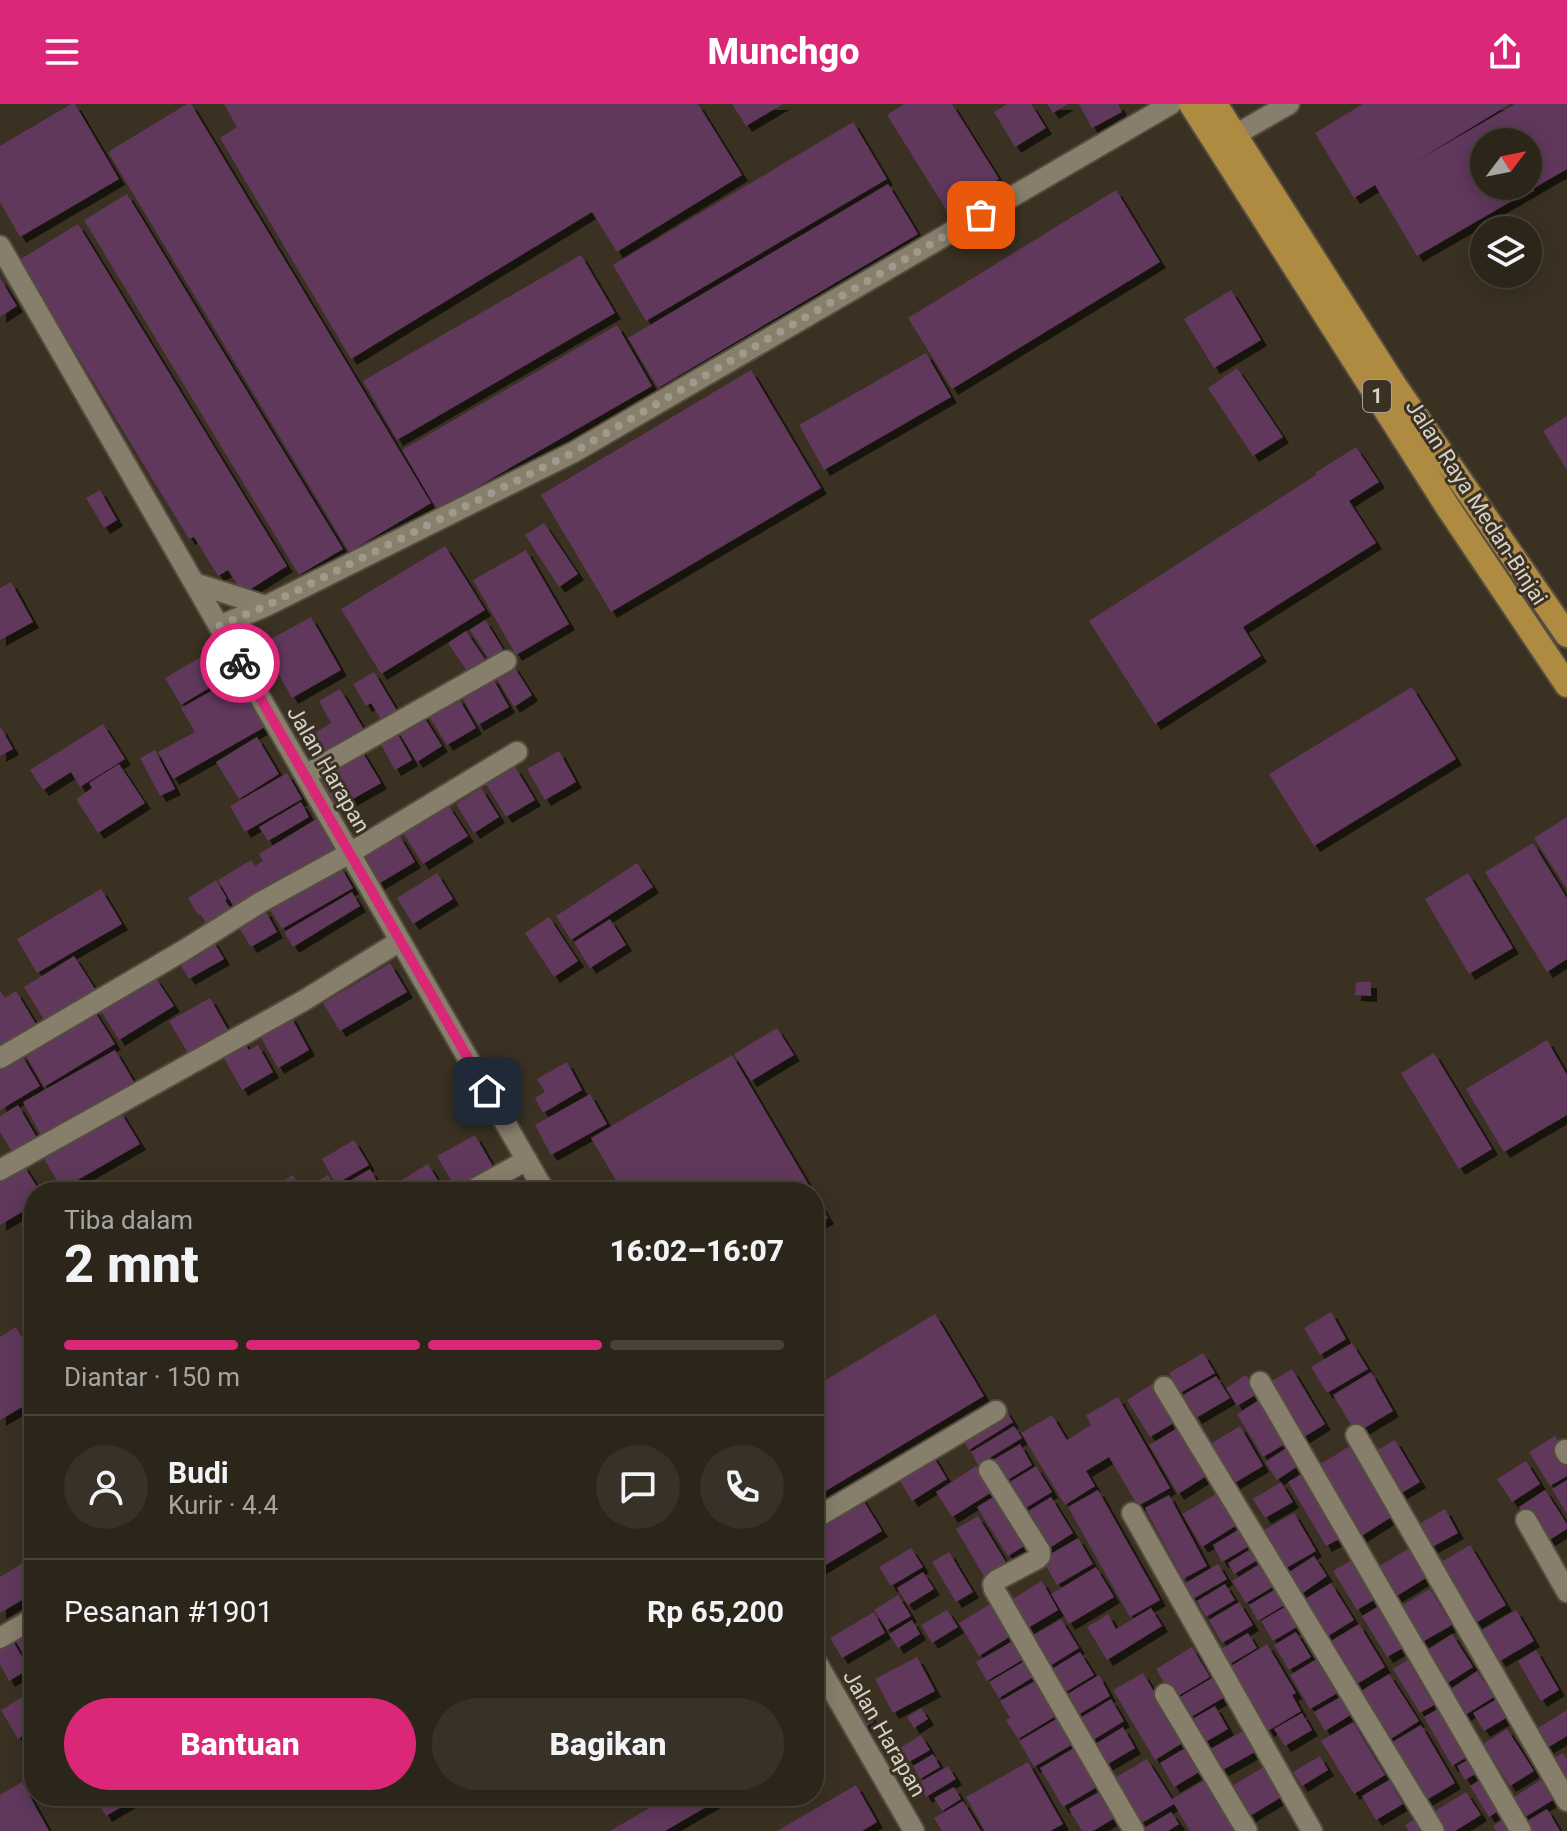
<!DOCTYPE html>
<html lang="id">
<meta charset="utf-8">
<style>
:root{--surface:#2c251a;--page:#383127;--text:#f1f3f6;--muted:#a6a5a2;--line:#484239;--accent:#db2777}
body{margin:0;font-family:Roboto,sans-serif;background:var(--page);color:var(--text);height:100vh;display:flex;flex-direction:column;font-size:30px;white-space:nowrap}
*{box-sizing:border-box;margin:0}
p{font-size:26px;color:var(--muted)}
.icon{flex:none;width:44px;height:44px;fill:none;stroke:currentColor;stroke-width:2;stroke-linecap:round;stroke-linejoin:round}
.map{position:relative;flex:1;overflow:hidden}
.details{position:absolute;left:24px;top:1078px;width:800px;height:624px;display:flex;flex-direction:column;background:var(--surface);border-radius:32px;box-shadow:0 4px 20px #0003,0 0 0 2px var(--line)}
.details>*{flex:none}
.needle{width:52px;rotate:58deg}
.fabs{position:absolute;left:1470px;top:24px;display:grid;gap:16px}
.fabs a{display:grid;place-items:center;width:72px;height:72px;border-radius:50%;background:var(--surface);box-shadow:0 4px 20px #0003,0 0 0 2px var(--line);font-size:40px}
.pin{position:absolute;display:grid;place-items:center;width:68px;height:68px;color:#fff;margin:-34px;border-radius:16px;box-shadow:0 4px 12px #0006}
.courier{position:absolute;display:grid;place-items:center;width:80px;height:80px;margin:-40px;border:6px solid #db2777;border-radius:50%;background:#fff;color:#222;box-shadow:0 2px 10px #0007}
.overview em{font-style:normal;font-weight:800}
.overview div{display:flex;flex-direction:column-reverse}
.overview{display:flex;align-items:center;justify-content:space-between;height:136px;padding:0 40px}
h1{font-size:52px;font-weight:800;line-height:60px}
.bar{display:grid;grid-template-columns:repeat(4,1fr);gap:12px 8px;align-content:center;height:96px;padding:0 40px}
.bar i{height:10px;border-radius:6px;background:var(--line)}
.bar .current{background:var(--accent)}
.bar p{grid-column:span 4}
.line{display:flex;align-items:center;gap:20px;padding:0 40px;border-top:2px solid var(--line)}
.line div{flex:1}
.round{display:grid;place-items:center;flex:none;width:84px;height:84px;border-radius:42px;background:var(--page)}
.button{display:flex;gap:16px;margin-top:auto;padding:16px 40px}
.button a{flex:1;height:92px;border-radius:48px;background:var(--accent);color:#fff;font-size:32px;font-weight:800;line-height:92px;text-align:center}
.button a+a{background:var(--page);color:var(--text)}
header{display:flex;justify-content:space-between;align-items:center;height:104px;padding:0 40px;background:var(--accent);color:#fff;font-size:36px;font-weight:800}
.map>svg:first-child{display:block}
.building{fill:#61375c;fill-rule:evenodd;filter:url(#shadow)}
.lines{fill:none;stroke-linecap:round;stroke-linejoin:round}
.street-casing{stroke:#544d3f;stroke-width:24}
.secondary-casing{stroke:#544d3f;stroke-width:24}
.highway-casing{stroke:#544d3f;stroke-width:28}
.street{stroke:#887e6c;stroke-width:20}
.secondary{stroke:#887e6c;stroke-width:20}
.highway{stroke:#af8a41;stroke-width:24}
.done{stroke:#a09a8e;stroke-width:8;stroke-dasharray:0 14.4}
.route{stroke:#db2777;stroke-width:10}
.labels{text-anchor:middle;stroke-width:6;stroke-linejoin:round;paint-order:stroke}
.shield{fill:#3a3122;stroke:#a8a296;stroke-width:2}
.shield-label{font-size:20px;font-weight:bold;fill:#d7d2c8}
.street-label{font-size:22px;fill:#d7d2c8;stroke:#3a3122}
</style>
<header><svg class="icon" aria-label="menu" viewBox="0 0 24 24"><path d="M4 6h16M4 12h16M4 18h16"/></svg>Munchgo<svg class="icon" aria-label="share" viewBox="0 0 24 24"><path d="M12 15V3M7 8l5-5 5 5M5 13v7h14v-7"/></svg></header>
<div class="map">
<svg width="1567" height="1727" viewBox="0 0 1567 1727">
<defs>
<filter id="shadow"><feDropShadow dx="6" dy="6" stdDeviation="0" flood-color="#0009"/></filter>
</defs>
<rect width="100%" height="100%" fill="#3a3122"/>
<path class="building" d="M71,0H75L119,75L20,133L0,98V42Z
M187,0H191L431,399L349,448L108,48Z
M224,0H698L742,71L617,148L592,108L351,255L220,34L237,23Z
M732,0H783L746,22Z
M904,0H952L999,75L947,107L887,11Z
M1007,0H1031L1046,24L1015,43L994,8Z
M1047,0H1068L1053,9Z
M1079,0H1118L1122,8L1092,24Z
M1363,0H1510L1413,59L1515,0H1567V65L1417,152L1375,81L1354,94L1315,29ZM1484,38H1528V82H1484Z
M853,18L887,75L646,217L613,161Z
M888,80L918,130L658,284L628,234Z
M1116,86L1160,158L952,285L908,214Z
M127,90L343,445L299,471L84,116Z
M78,120L287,462L243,490L228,466L218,472L194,433L189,435L19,156Z
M581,151L615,209L397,336L363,277Z
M0,174L17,202L0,213Z
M1231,186L1261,236L1214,264L1184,215Z
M617,221L652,282L437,406L402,346Z
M926,249L951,293L824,366L799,321Z
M1237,264L1283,333L1253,352L1208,284Z
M751,266L821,384L611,508L541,391Z
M1567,312V366L1543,327Z
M1356,343L1379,378L1349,397L1376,439L1243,523L1261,552L1155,620L1089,517L1316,371L1315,369Z
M100,386L117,416L104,424L86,394Z
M544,419L578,470L559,483L525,431Z
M445,442L485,506L381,570L341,505Z
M526,446L569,520L516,551L473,476Z
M11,478L33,518L0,536V484Z
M311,513L341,566L292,594L262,540Z
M485,516L503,545L488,554L470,526Z
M466,527L487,558L469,570L448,539Z
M218,543L234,569L181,601L165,574Z
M513,561L532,591L514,603L495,572Z
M374,568L399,610L383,619L371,599L366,602L353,580Z
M236,573L265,623L173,675L158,648L195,628L181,604Z
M492,573L509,603L478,621L461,592Z
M1412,583L1456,655L1314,742L1269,670Z
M340,585L366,629L319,657L306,634L331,619L319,597Z
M458,593L476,624L447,641L428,611Z
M421,608L442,642L417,658L396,624Z
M103,620L125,655L80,683L71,668L43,686L30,666Z
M0,622L13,645L0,652Z
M395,625L412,656L395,666L378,635Z
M257,633L279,670L239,695L216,658Z
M360,644L381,679L337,704L317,670Z
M155,646L175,685L160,692L140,654Z
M559,647L576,678L545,696L527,665Z
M119,660L145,699L98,729L76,695L92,684L89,679Z
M515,663L535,696L506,713L486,680Z
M287,669L302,695L245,728L230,702Z
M481,684L499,713L474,729L456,700Z
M301,698L309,713L268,737L259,723Z
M448,701L468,732L423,760L403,729Z
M1567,713V785L1534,734Z
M318,714L339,749L235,805L218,776L251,756L255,762L263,757L259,750Z
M399,731L415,758L375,782L359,754Z
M1533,739L1567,794V855L1547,868L1485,768Z
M637,759L653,783L571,836L556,812Z
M340,762L353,784L282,825L269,804Z
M437,769L453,795L413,820L397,794Z
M1468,769L1513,844L1469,870L1425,795Z
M216,776L227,795L225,796L232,807L208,822L200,810L198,811L188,794Z
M101,785L122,820L37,869L17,835Z
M352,788L360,802L293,843L284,828Z
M265,806L277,828L251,843L238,822Z
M549,813L578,857L554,873L525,829Z
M610,815L626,841L590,864L574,838Z
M212,835L224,855L189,875L177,855Z
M74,852L97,888L46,919L24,883Z
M390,859L407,888L340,927L323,899Z
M155,873L174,902L119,936L101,907Z
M1356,878H1371V892L1355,891Z
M0,887L5,894L16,887L37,922L0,944Z
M210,894L228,926L188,949L169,917Z
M92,903L115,940L44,983L22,945Z
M290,911L309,946L278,964L258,928Z
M777,924L794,951L751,977L734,950Z
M243,936L249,946L258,941L273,968L242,986L221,949Z
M1547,936L1567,971V1011L1504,1048L1466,985Z
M115,946L134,978L41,1031L23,998Z
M1434,949L1492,1045L1459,1065L1401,969Z
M21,950L40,982L0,1006V962Z
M732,951L813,1088H623L591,1034Z
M567,958L582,986L543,1009L535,994L545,988L537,975Z
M590,990L607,1020L551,1051L535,1021Z
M18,1001L37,1034L12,1048L0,1028V1012Z
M120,1007L140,1040L62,1085L43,1053Z
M475,1031L495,1066L458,1088L437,1052Z
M354,1036L369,1061L336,1080L322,1055Z
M23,1060L40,1088H34V1101L0,1121V1074Z
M428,1060L445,1088H382Z
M370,1065L382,1086L378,1088H342L339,1083Z
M293,1071L303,1088H276L273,1083Z
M328,1071L338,1088H308L306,1084Z
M814,1090L828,1114L814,1122Z
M1331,1208L1346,1235L1320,1251L1304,1224Z
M935,1210L984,1292L814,1394V1283Z
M16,1223L34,1252V1296L0,1316V1233Z
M1352,1239L1368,1265L1327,1289L1311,1263Z
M1203,1249L1215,1269L1180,1289L1169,1269Z
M1292,1265L1325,1320L1301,1335L1267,1280Z
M1371,1268L1393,1307L1356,1329L1333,1291Z
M1246,1271L1257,1290L1237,1302L1226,1284Z
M1216,1272L1230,1294L1196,1314L1183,1291Z
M1154,1279L1177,1317L1150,1333L1127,1296Z
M1118,1293L1170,1384L1138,1402L1109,1353L1086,1367L1095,1382L1065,1401L1021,1329L1052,1311L1067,1336L1091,1321L1086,1311Z
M1259,1296L1285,1340L1263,1353L1237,1310Z
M1005,1305L1013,1318L969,1346L961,1333Z
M1014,1322L1022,1334L978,1361L971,1348Z
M1240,1322L1263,1362L1233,1380L1209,1341Z
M1179,1323L1208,1371L1178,1390L1149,1341Z
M1555,1332L1567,1352V1372L1550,1382L1529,1348Z
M1395,1336L1420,1378L1395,1393L1370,1350Z
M1020,1340L1032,1361L1006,1377L993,1356Z
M1350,1342L1393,1412L1360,1433L1316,1363Z
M1286,1344L1298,1362L1277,1376L1265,1358Z
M930,1347L947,1375L912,1397L895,1368Z
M1526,1357L1540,1380L1512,1398L1497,1375Z
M976,1362L992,1388L952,1413L936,1388Z
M1036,1362L1052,1388L1024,1405L1008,1379Z
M1305,1368L1343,1433L1326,1442L1288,1378Z
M1567,1376V1410L1552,1385Z
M1281,1378L1293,1398L1265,1414L1253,1395Z
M1098,1386L1160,1496L1130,1513L1068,1403Z
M1545,1386L1567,1420V1425L1543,1440L1519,1403Z
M1218,1389L1237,1421L1202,1443L1182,1410Z
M998,1390L1029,1439L1008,1452L977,1403Z
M860,1391L882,1427L814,1468V1419Z
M1169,1391L1207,1462L1183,1475L1145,1404Z
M1051,1393L1073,1429L1048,1445L1025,1409Z
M1445,1405L1458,1429L1427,1446L1414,1423Z
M1294,1409L1316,1447L1281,1467L1259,1429Z
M978,1412L1007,1460L985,1474L956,1425Z
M1241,1424L1251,1441L1222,1458L1213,1441Z
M1078,1434L1093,1460L1057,1481L1042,1455Z
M1257,1441L1263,1453L1234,1470L1228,1459Z
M1470,1441L1506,1501L1474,1520L1438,1460Z
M911,1444L923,1463L891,1482L879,1463Z
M1408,1445L1426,1474L1392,1495L1373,1466Z
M949,1448L973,1488L956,1498L932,1458Z
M34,1452V1489L0,1509V1473Z
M1314,1452L1327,1472L1297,1493L1283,1472Z
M1355,1454L1379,1493L1357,1506L1333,1467Z
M1263,1458L1276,1481L1246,1499L1232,1477Z
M1218,1460L1227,1475L1193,1495L1184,1480Z
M1096,1463L1114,1493L1069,1520L1051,1490Z
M923,1468L934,1485L908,1501L897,1484Z
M1042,1477L1058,1506L1028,1524L1011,1496Z
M1331,1479L1354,1516L1323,1535L1300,1498Z
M1225,1480L1235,1496L1206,1513L1197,1497Z
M1279,1483L1288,1499L1258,1517L1249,1501Z
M1430,1485L1452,1521L1417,1541L1396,1505Z
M898,1491L911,1512L887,1526L874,1506Z
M1239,1498L1253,1521L1222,1539L1209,1516Z
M992,1499L1011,1532L979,1552L959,1519Z
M1290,1500L1302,1520L1273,1537L1261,1517Z
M1379,1502L1403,1544L1387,1553L1362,1512Z
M1151,1504L1162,1522L1107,1556L1087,1523L1108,1510L1116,1525Z
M947,1506L958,1523L932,1539L921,1521Z
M1516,1506L1534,1537L1500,1557L1482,1526Z
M874,1508L885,1529L842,1554L830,1534Z
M1061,1515L1079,1544L1045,1565L1027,1535Z
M912,1516L920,1530L898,1544L889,1530Z
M1359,1520L1385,1563L1352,1583L1326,1540Z
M34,1522V1564L32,1565L12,1531Z
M1296,1528L1311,1553L1289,1566L1274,1541Z
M1248,1529L1257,1544L1230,1560L1221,1545Z
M9,1530L29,1565L9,1577L0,1560V1535Z
M1452,1530L1473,1563L1443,1582L1423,1549Z
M1011,1538L1022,1556L987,1577L976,1558Z
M1267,1540L1296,1589L1292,1591L1301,1607L1268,1627L1231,1562Z
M1192,1543L1210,1573L1173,1595L1156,1565Z
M1536,1546L1559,1586L1541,1597L1518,1557Z
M1080,1548L1094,1571L1059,1592L1045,1569Z
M917,1553L935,1587L893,1609L875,1575Z
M1320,1553L1341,1587L1310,1605L1290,1571Z
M1408,1556L1434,1601L1420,1609L1393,1565Z
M1023,1558L1032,1574L999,1594L989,1578Z
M1477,1567L1494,1593L1462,1613L1446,1588Z
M1143,1569L1184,1638L1155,1656L1113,1586Z
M1389,1570L1419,1617L1386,1638L1356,1590Z
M1099,1571L1110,1592L1073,1614L1061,1594Z
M1212,1574L1223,1594L1186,1616L1175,1596Z
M1035,1577L1056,1612L1018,1635L1006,1616L1010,1614L1000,1597Z
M34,1586V1625L18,1635L1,1606Z
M1342,1592L1352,1610L1325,1627L1314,1608Z
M1502,1592L1513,1610L1484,1627L1473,1609Z
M1111,1595L1124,1617L1085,1641L1072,1619Z
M1215,1602L1228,1625L1202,1640L1189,1617Z
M865,1603L874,1618L861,1625L853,1609Z
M1441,1603L1470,1651L1452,1662L1424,1613Z
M921,1604L928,1615L914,1624L907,1613Z
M1567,1606V1632L1547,1644L1536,1625Z
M1302,1609L1312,1626L1285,1642L1274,1625Z
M1058,1614L1073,1640L1034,1663L1019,1637Z
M1353,1618L1385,1671L1354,1690L1321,1637Z
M1421,1621L1455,1679L1423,1698L1389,1640Z
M1123,1623L1135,1644L1101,1664L1089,1644Z
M1507,1625L1534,1667L1510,1682L1483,1640Z
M1243,1627L1255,1648L1221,1667L1209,1646Z
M921,1631L930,1646L909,1658L900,1644Z
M1187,1643L1201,1667L1174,1683L1160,1659Z
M1074,1644L1097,1683L1063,1703L1040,1664Z
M1563,1649L1567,1655V1693L1546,1659Z
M933,1650L940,1663L920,1675L913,1662Z
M1320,1652L1328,1666L1302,1682L1293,1668Z
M1474,1652L1482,1666L1465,1676L1457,1662Z
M1147,1655L1172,1695L1208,1674L1239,1727H1190L1174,1700L1135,1723L1108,1678Z
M1028,1658L1063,1720L1050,1727H985L966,1693Z
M1267,1661L1285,1691L1250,1712L1232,1682Z
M948,1662L956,1675L926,1693L918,1679Z
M1486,1672L1505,1703L1489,1713L1470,1682Z
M1389,1676L1403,1700L1376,1716L1362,1692Z
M1541,1676L1553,1696L1522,1715L1509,1696Z
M22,1678L49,1727H0V1691Z
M856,1681L877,1718L862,1727H777Z
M954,1683L961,1695L942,1707L934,1694Z
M1102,1686L1118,1712L1093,1727H1082L1069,1705Z
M1466,1688L1481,1711L1455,1727H1440L1430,1710Z
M94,1692H140L106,1712Z
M670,1692H725L665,1727H610Z
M963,1697L981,1727H942L934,1714Z
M1547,1705L1560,1727H1533L1527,1717Z
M1171,1708L1179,1720L1168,1727H1139Z
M1420,1712L1429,1727H1409L1405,1721Z
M1505,1714L1512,1727H1496L1493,1722Z"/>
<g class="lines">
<defs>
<path id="street" d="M0,142L545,1088
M194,479L266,502
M219,522L266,502L574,348L1171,0
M305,671L506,557
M0,954L186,845L261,798L350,749L517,648
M0,1066L303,897L400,837
M469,1088L527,1056
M1260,1278L1521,1727
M1164,1283L1434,1727
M1356,1331L1567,1697
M1565,1346L1567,1350
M989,1366L1040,1447V1452L1037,1455L997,1476L993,1480L994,1485L1134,1727
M1132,1409L1312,1727
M814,1415L996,1307
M1526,1416L1567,1488
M0,1534L34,1514
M814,1554L914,1727
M1165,1590L1247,1727"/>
<path id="secondary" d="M1223,38L1289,0"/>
<path id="highway" d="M1191,0L1447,402L1567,581
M1215,0L1395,282L1567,531"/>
</defs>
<use href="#street" class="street-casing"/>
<use href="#secondary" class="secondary-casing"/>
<use href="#highway" class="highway-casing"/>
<use href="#street" class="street"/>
<use href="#secondary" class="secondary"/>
<use href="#highway" class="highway"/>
</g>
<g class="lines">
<path class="done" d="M240,559L219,522L266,502L574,348L981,111"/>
<path class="route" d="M240,559L487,987"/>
</g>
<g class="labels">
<rect class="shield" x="1363" y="276" width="28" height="32" rx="6"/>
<g class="shield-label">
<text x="1377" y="299">1</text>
</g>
<g class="street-label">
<text transform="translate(1477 398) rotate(57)" y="8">Jalan Raya Medan-Binjai</text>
<text transform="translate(329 665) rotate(60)" y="8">Jalan Harapan</text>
<text transform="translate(885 1629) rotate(60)" y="8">Jalan Harapan</text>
</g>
</g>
</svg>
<div class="fabs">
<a><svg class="needle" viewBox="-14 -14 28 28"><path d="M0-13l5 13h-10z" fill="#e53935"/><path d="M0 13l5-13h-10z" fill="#a6a5a2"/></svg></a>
<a><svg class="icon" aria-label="layers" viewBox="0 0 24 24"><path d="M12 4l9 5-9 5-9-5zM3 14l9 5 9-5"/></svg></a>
</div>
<div class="pin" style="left:981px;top:111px;background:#ea580c"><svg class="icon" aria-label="bag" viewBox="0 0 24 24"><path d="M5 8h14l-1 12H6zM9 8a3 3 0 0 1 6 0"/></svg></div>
<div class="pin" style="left:487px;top:987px;background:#1f2937"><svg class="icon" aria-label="home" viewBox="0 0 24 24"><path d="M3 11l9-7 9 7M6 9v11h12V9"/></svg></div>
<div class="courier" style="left:240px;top:559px"><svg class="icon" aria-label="bike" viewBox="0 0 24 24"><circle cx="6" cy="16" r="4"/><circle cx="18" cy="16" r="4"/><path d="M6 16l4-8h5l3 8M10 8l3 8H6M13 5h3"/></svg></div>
<section class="details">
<div class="overview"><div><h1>2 mnt</h1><p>Tiba dalam</p></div><em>16:02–16:07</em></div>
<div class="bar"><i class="current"></i><i class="current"></i><i class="current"></i><i></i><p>Diantar · 150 m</p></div>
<div class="line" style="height:144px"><a class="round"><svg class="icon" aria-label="person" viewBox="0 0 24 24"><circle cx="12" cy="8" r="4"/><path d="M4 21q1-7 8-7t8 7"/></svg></a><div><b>Budi</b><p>Kurir · 4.4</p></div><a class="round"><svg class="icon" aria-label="chat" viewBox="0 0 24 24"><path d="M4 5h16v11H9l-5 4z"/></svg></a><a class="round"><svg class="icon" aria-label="phone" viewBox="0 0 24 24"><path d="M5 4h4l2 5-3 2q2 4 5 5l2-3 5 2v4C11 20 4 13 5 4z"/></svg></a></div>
<div class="line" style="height:104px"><div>Pesanan #1901</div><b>Rp 65,200</b></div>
<div class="button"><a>Bantuan</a><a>Bagikan</a></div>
</section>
</div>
